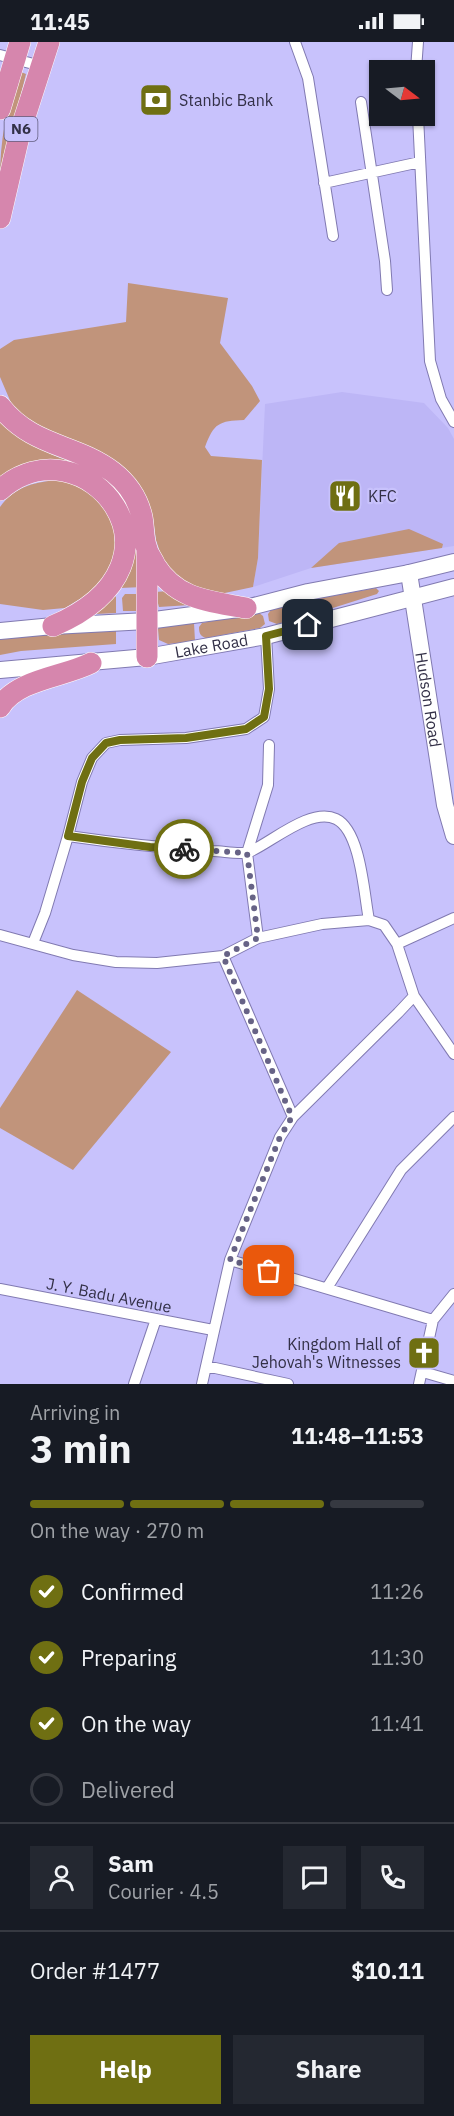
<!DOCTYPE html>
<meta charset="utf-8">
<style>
:root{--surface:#171b24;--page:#242831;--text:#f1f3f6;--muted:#9ea1a6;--line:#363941;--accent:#6f6f12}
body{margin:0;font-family:"IBM Plex Sans",sans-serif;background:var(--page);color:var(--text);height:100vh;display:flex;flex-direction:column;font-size:22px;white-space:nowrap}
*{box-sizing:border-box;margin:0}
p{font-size:20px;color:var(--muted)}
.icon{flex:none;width:33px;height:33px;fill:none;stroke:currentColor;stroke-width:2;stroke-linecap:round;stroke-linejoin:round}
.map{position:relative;height:1342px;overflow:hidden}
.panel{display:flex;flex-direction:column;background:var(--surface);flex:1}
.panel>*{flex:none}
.needle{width:39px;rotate:106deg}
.controls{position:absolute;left:369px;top:18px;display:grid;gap:12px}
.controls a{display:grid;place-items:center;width:66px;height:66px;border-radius:0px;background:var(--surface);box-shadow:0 2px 4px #0004;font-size:30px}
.pin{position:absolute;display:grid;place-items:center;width:51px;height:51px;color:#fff;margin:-26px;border-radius:12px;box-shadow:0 3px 9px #0006}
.courier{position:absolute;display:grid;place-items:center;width:60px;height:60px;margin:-30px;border:4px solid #6f6f12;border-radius:50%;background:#fff;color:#222;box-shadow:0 2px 8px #0007}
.overview em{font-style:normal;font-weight:700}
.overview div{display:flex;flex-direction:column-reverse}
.overview{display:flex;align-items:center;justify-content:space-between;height:102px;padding:0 30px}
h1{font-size:39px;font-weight:700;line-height:45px}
.bar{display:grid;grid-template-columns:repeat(4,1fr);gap:9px 6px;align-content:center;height:72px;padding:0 30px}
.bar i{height:8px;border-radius:4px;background:var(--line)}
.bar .selected{background:var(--accent)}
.bar p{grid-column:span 4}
.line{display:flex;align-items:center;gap:15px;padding:0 30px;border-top:2px solid var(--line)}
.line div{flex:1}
.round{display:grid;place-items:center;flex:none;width:63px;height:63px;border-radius:0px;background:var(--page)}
ol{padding:0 30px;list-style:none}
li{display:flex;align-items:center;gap:18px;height:66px}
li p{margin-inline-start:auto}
li .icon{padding:6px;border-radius:50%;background:var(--accent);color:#fff;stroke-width:4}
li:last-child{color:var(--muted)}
li i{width:33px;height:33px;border:3px solid var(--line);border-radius:50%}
.primary-button{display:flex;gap:12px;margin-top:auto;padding:12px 30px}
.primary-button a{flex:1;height:69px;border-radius:0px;background:var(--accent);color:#fff;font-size:24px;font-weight:700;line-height:69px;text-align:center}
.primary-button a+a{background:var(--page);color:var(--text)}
.status{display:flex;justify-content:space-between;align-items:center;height:42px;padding:0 30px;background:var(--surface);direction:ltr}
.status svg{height:16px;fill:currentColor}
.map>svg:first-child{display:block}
.built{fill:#bdb6f6}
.green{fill:#c1947b}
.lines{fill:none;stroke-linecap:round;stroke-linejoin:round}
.street-casing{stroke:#817ab1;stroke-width:12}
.secondary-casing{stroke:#817ab1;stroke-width:18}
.highway-casing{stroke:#fff;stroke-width:22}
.street{stroke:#fff;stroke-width:10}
.secondary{stroke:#fff;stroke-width:16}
.highway{stroke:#d686ad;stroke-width:21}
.done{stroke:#676386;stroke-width:6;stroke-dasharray:0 10.8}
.route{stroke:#6f6f12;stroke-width:8}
.labels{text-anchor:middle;stroke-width:4.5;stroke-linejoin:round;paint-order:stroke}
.shield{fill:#c8c2fc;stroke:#605c7d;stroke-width:1.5}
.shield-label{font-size:15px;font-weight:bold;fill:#333047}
.poi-label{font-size:16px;fill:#333047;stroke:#c8c2fc;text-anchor:start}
.street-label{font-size:16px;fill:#333047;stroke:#c8c2fc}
</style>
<div class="status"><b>11:45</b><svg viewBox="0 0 49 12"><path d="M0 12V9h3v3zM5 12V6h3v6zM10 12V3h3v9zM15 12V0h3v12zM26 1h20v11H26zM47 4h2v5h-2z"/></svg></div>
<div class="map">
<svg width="454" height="1342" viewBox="0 0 454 1342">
<rect width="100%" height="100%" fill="#c8c2fc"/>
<path class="built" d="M342,350L424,361L448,386L454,397V504L311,526L253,545L258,516L265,362Z"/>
<path class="green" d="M21,30L26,32L0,136C0,100 6,63 21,30Z
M128,241L228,256L220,301L252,344L260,359L244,378C219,379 214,381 205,405L211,414L262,418L258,516L253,545L220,552L189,545L164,522L156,498L153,476L142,447L126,428L25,380L12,363L0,335V307L14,298L126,280Z
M0,374C10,383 20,393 31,401C70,428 113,419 132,473C139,492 140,524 143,545L120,546L129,524L97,436L0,441Z
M62,438L93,451L113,478L116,512L103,543L65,566L43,568L0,562V465C15,444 37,439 62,438Z
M409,487L443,502L442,506L311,526L339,501Z
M376,546L379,549L377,552L317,571L310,569V559L315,557Z
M168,549L190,563L159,565L155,550Z
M125,552H141L143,569H123L122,556Z
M114,553L116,555V571L96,572Z
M300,561L306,567L303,575L277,582L269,579L268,572L271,568Z
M258,570L263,574L265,582L260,586L206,596C200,594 199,591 199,585L202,581Z
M194,581L195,599L168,602L159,598L158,587L162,584Z
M116,589V602L21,609L0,613V594Z
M77,948L171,1010L73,1128L0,1086V1066Z"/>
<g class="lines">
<defs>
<path id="street" d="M295,0L308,36L333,194
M0,13L41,24
M416,28L418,0
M361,60L385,219L387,248
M418,74L430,319L441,357L454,380
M324,141L420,120
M68,794C116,801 164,806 213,809C223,809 240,813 249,810C271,801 310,765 336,777C361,789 364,853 369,878
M0,893L73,913L116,920L157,921L223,914L258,896L322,882L369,878L384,883L397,902L414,954L454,1012
M258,896L247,811L268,743L269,703
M33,901L45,871L68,794L82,740L92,716L106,701L120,698L186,696L246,687L264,675L269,647L266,594
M397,902L454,876
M223,914L293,1075
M230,1218L433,1278
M327,1246L401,1128L454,1075
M0,1247L213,1288
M206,1324L288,1342
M423,1330L454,1339
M134,1342L156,1277
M202,1342L230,1218L280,1095L293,1075L398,971L414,954
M419,1342L433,1278L454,1252"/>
<g id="secondary">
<path id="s1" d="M409,531L445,763L454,794"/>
<path d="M0,589L53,584L147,579L246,566L308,550L409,531L454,520"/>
<path id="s2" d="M0,628L147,615L266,594L454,545"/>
</g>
<path id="highway" d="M0,67L20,0
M0,176L20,90L49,0
M0,364C33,406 75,401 113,430C127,441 138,457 142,475C144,485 143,497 147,507C148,512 153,518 155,523C177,558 209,559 246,566
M0,448C83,375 205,519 53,584
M147,508V615
M0,665C17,637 64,635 91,621"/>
</defs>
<use href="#street" class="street-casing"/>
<use href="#secondary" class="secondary-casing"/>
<use href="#highway" class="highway-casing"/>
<use href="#street" class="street"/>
<use href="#secondary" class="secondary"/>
<use href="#highway" class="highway"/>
</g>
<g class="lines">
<path class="done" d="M184,807L247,811L258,896L223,914L292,1075L280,1095L230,1218L269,1229"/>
<path class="route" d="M184,807L150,805L68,794L82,740L92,716L106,701L120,698L186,696L246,687L264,675L269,647L266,594L308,583"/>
</g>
<defs>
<symbol id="bank-square" viewBox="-11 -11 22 22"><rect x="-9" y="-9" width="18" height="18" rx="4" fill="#6f6f12" stroke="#c8c2fc"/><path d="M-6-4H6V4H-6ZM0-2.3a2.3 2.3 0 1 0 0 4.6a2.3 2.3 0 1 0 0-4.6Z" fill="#fff"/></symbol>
<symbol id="restaurant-square" viewBox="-11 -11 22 22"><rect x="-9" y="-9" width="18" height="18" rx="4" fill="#6f6f12" stroke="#c8c2fc"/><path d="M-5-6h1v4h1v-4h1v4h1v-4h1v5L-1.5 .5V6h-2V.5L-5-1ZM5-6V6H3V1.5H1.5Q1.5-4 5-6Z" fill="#fff"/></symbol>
<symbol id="church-square" viewBox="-11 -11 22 22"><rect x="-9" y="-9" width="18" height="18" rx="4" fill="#6f6f12" stroke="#c8c2fc"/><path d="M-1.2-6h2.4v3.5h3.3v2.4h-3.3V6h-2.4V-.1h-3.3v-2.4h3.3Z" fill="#fff"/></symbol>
</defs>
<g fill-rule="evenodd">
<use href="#bank-square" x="137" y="39" width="38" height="38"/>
<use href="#restaurant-square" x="326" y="435" width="38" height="38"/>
<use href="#church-square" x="405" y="1292" width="38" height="38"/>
</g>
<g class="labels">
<rect class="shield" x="4.5" y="75" width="33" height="24" rx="4.5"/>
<g class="shield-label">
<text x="21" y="92">N6</text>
</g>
<g class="poi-label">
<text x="179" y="64">Stanbic Bank</text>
<text x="368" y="460">KFC</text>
<text x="401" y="1308" text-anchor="end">Kingdom Hall of<tspan x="401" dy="18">Jehovah's Witnesses</tspan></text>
</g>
<g class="street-label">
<text dy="6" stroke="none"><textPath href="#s2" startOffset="213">Lake Road</textPath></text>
<text dy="6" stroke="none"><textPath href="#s1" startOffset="128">Hudson Road</textPath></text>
<text transform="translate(109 1253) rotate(11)" y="6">J. Y. Badu Avenue</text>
</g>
</g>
</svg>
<div class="controls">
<a><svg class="needle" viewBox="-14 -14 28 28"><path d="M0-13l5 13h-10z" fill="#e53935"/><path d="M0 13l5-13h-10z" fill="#9ea1a6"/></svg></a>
</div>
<div class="pin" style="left:269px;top:1229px;background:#ea580c"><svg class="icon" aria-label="bag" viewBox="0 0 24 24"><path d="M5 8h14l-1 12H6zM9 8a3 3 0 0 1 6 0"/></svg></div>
<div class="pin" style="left:308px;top:583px;background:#1f2937"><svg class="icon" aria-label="home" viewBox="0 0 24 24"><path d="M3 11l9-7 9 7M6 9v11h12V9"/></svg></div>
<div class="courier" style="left:184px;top:807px"><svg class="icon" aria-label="bike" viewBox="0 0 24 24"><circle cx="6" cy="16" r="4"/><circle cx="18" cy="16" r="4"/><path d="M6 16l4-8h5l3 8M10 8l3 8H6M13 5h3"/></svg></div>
</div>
<section class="panel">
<div class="overview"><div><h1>3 min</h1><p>Arriving in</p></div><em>11:48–11:53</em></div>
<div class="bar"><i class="selected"></i><i class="selected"></i><i class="selected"></i><i></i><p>On the way · 270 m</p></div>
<ol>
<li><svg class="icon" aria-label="check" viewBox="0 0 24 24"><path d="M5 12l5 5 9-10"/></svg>Confirmed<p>11:26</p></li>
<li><svg class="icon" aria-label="check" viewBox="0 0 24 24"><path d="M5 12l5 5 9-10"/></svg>Preparing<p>11:30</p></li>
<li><svg class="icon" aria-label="check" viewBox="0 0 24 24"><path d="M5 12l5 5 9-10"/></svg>On the way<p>11:41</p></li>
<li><i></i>Delivered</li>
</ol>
<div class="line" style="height:108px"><a class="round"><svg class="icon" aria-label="person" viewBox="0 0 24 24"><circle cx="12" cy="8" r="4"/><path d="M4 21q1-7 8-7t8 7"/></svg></a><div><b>Sam</b><p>Courier · 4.5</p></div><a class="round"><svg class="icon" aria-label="chat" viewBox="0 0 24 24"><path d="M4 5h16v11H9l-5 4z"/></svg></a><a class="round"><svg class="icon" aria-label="phone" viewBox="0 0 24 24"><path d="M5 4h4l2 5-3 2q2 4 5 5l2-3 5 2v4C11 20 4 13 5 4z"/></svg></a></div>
<div class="line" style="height:78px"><div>Order #1477</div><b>$10.11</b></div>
<div class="primary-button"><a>Help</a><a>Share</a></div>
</section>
